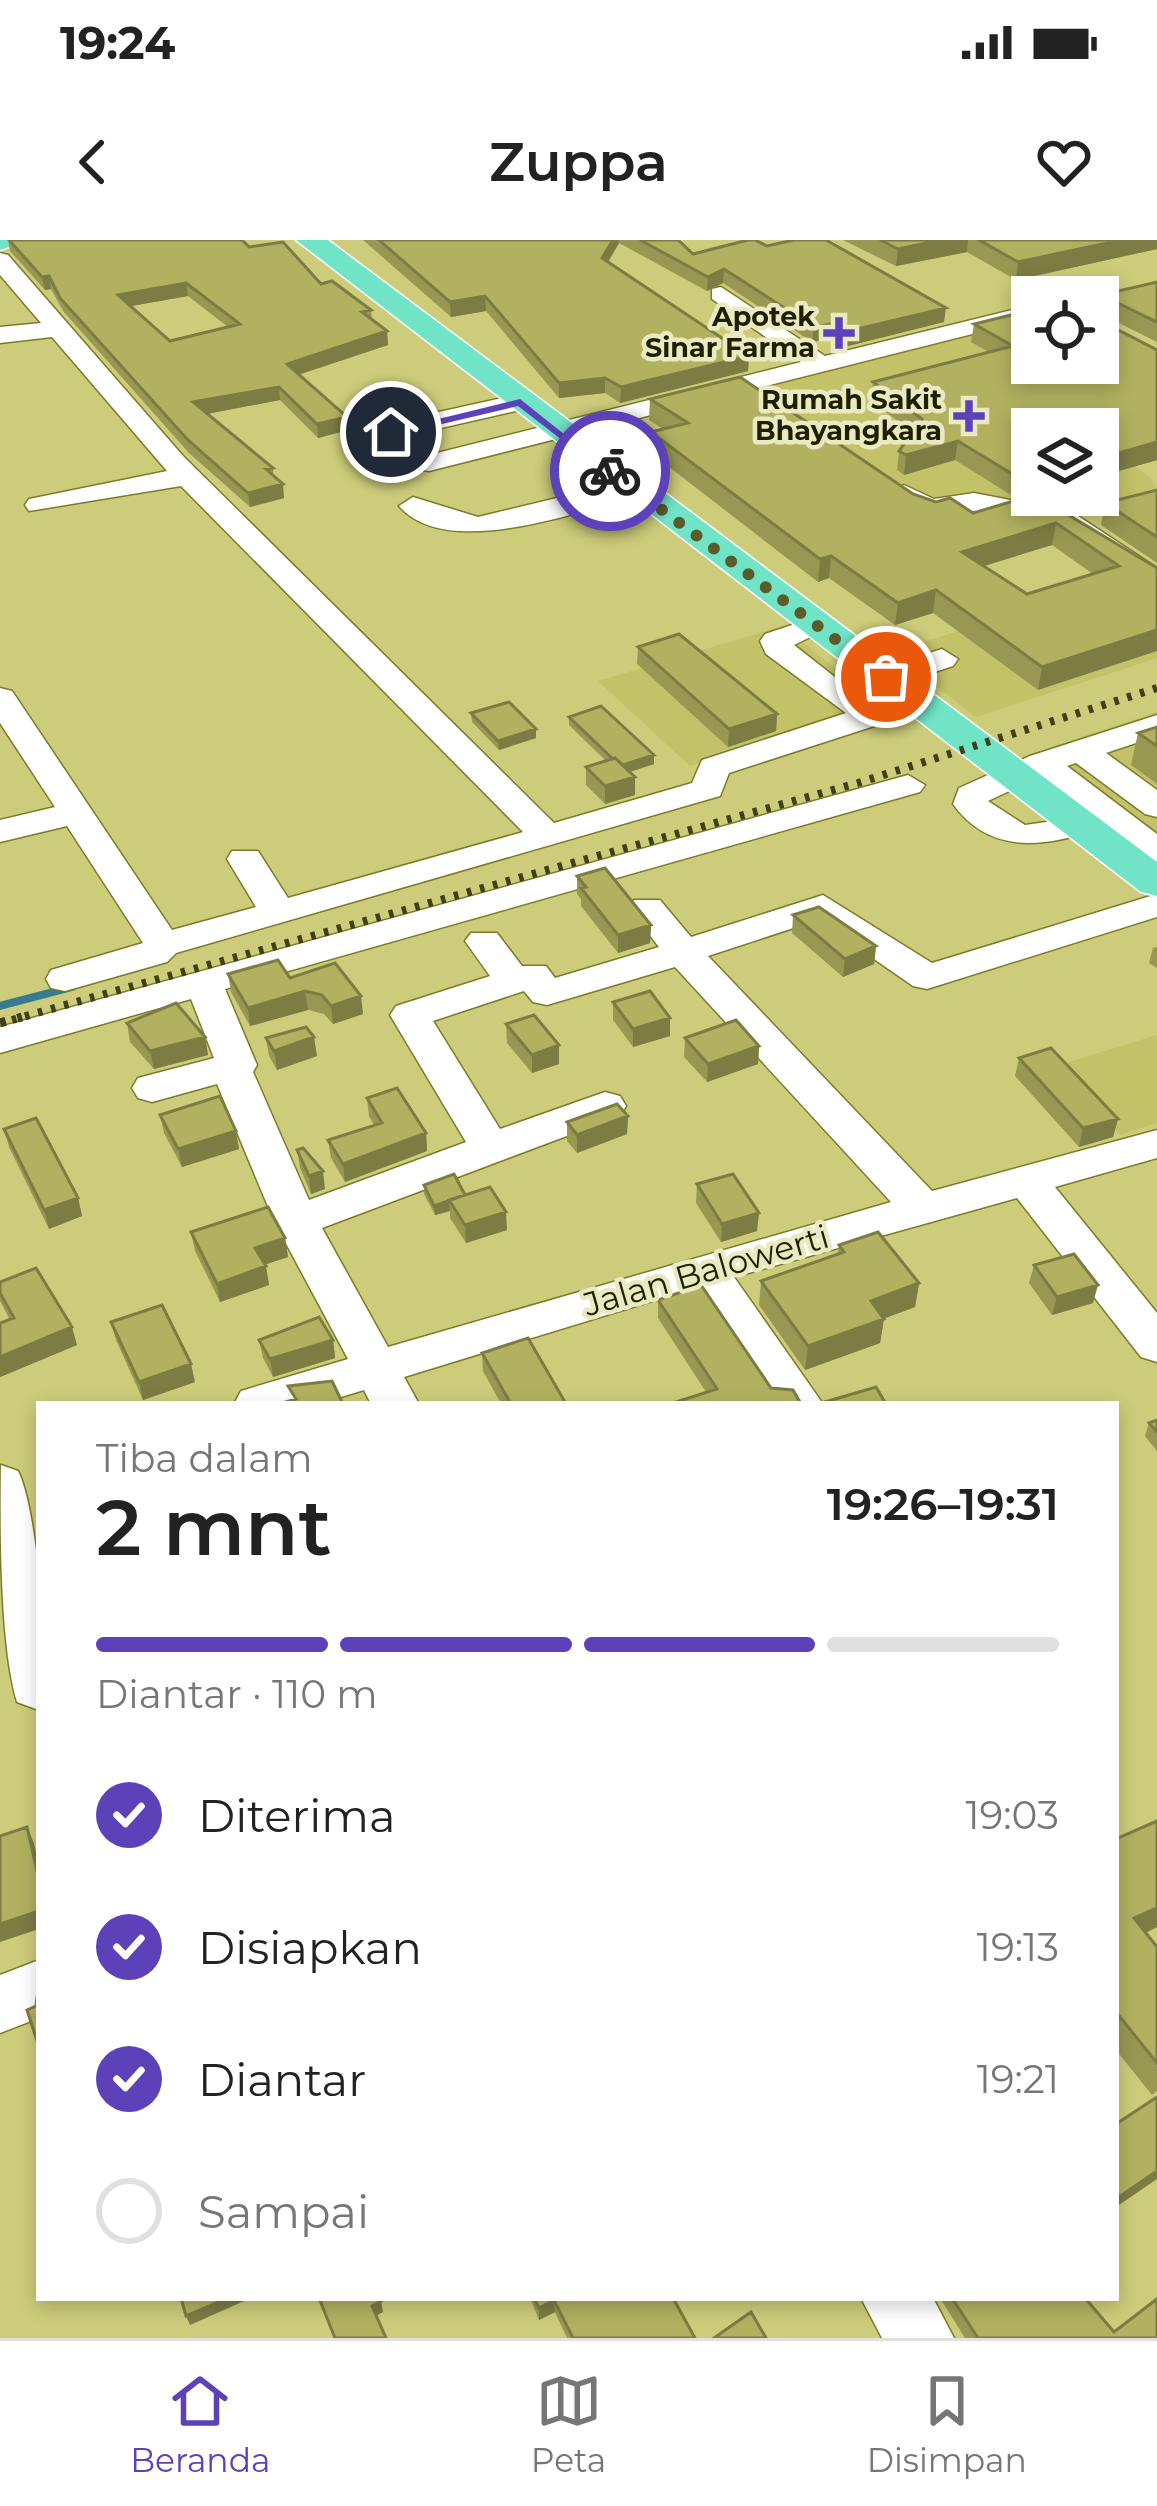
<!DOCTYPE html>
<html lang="id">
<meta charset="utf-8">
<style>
:root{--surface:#fff;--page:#f6f6f6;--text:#222;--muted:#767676;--line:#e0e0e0;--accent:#5d41b9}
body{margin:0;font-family:Montserrat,sans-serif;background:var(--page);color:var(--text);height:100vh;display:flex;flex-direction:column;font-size:45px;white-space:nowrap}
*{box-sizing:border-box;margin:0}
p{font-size:39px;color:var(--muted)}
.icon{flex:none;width:66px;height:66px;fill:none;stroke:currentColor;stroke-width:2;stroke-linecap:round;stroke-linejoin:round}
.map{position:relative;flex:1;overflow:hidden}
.details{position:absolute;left:36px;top:1161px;width:1083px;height:900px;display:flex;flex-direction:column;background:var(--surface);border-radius:0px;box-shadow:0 6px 18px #0003}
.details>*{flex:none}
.tools{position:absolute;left:1011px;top:36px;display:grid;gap:24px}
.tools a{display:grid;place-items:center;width:108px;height:108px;border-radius:0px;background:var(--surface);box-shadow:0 6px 18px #0003;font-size:60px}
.pin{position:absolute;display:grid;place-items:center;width:102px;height:102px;color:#fff;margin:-51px;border:6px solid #fff;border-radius:50%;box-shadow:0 3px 12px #0007}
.courier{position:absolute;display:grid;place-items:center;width:120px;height:120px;margin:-60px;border:9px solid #5d41b9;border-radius:50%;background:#fff;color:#222;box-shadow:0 3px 15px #0007}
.summary em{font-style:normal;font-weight:600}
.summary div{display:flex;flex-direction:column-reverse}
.summary{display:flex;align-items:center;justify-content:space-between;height:204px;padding:0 60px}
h1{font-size:78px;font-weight:600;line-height:90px}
.bar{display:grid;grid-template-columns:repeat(4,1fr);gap:18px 12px;align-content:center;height:144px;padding:0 60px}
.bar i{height:15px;border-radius:9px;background:var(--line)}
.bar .active{background:var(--accent)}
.bar p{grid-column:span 4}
ol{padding:0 60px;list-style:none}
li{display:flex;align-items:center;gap:36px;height:132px}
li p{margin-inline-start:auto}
li .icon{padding:12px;border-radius:50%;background:var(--accent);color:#fff;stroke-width:4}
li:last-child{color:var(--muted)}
li i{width:66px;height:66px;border:6px solid var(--line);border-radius:50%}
.status{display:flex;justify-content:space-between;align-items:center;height:84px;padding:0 60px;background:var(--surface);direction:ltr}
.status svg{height:33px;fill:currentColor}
header{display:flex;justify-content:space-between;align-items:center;height:156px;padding:0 60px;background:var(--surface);font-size:54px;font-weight:600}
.tabs{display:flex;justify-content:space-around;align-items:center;height:168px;border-top:3px solid var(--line);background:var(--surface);font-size:33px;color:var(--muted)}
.tabs a{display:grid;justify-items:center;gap:6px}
.tabs .active{color:var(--accent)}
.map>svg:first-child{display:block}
.built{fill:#c3c268;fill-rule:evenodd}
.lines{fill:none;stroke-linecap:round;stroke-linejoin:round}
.stream{stroke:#377b8e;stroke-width:8}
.minor-casing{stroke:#7c7b27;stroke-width:3}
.major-casing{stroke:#fff;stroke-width:3}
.minor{fill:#fff;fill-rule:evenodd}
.major{fill:#71e4c7;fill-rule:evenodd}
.rail-far1{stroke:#403f17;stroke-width:8;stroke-dasharray:4.5 9;stroke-linecap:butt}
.rail{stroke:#403f17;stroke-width:9;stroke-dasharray:6 12;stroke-linecap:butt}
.wall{fill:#989853;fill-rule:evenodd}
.shaded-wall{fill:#7c7c43}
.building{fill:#b1b160;stroke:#7c7c43;stroke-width:3;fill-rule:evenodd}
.route{fill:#5d41b9}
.done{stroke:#5c5c2b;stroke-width:12;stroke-dasharray:0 21.6}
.poi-dot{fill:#5d41b9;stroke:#e9eac2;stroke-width:4.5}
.labels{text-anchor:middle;stroke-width:9;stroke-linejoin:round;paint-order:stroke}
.far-poi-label{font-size:27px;font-weight:bold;fill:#201f00;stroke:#e9eac2;text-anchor:end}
.street-label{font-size:33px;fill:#201f00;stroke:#e9eac2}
</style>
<div class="status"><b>19:24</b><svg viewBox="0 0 49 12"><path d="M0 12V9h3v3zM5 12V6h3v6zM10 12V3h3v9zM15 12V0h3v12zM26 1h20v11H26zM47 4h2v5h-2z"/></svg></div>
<header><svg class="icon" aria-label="back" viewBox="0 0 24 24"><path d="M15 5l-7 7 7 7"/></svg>Zuppa<svg class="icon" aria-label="heart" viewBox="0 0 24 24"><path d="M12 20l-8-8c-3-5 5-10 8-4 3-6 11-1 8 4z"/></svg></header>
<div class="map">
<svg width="1157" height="2098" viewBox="0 0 1157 2098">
<rect width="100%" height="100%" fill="#cccc7a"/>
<path class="built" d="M1032,74V123H1098L1113,209L1151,238L1157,250L1063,276L920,260L755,147ZM1032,189H1098V255H1032Z
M1105,346L1157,381V418L976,477L891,412Z
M783,386L881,466L690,526L598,441Z
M1157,472V628L1013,520Z
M1157,795V883L1120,895L1062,824Z"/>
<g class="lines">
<path class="stream" d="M0,766L72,747"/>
<defs>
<path id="minor" d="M0,13L8,15L183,216L554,583L692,543L702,520L846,473L766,414L760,401L765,394L819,376L830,378L835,385L794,405L854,452L881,445L870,437L875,430L942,409L958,419L953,426L898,444L908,454H930L934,461L930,468L729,533L720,556L176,713L167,722L65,751L51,748L46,739L51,730L143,703L67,586L0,602V580L55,567L0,483V448L12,451L172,690L256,667L227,619L232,611H258L288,658L523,592L181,246L29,271L25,265L29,259L167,231L52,97L0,103V87L41,83L0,35Z
M721,47L825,116L1032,65V79L429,231L408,228L376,196L389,183L520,154L533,162L529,168L406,196L429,215L801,122L712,59V49Z
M632,240L642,243V255C580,270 448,322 399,266L413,257L478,277Z
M904,245L934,259L974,253L1072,272L1157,328V350L1053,285L974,271L930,277L890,254Z
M1157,475V496L1106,513L1157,550V577L1145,574L1076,523L1067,526L1157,594V622L1144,619L1096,581L1092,591C1041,608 988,613 953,564L959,548L1030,516ZM1039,537L1089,576L1025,585L988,561Z
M908,535L925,545L920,552L225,749L257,825L253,832L309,960L466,902L390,775L396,766L490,736L465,701L471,693H497L522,726H546L555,738L659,707L628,668L634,660H660L691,697L823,655L932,723L1157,654V677L927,749L913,746L818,680L708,716L932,951L1157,890V918L1055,947L1157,1073V1122L1141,1117L1017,958L734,1037L823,1164H773L695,1048L404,1137L419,1164H371L364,1150L318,1164H234L241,1151L348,1119L274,981L217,844L152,862L138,858L132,848L138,838L214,818L191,759L0,813V787ZM675,727L891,962L388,1107L322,988L620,876L626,866L620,856L605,852L500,889L433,781L524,751L533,762L547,765Z
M1,1225L18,1231C38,1270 51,1432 36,1469L17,1462C0,1406 0,1287 1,1225Z
M39,1720V1778L0,1793V1735Z
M861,2058H933L954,2098H882Z"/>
<path id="major" d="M0,0H29L0,10Z
M296,0H328L1157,622V656L1141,652Z"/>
</defs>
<use href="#minor" class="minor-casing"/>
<use href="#major" class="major-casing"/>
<use href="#minor" class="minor"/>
<use href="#major" class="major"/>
<path class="rail-far1" d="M12,780L858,543L1157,448"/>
<path class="rail" d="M0,783L22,777"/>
</g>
<path class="wall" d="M8,0L249,7L371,70L372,80L387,91L388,105L299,134L347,177L348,190L318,198L280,160L207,174L273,228V236L284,258L250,267L189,213L63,71L51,49L45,50L10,11ZM188,56L228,87L170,101L131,66Z
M363,0H678L693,14L767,6L944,82L848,106L835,98L812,102L723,43L707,51L619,3L608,22L749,116L748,131L620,163L605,153L559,158L486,71L451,77Z
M843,0H1157V9L1016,40L967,12L896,26Z
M1157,42V102L1099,73V80L1157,110V220L1098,237V189H1032V255H1093L1062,264L1011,255L955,220L904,235L897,230L899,211L913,192L871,161L873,142L989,112L971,102L974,84L1100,63L1101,55Z
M650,159L936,262L973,273L1017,260L1157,328L1038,450L933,373L895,385L829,338L818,342L651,213V192L663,189L649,180ZM1052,305L1093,334L1027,354L984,326Z
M1157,250V323L1101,285L1105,263Z
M638,407L777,474L776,491L728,507L637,424Z
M471,473L536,489V498L499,510L472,482Z
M569,477L654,515V524L630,532L635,555L605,564L586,545V527L606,521L569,485Z
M1157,487V544L1131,525L1138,493Z
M577,636L651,685L650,703L618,713L581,666V659L577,654Z
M793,675L876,706L874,724L843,737L792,693Z
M1157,707V728L1149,723L1153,708Z
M228,734L290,738L363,774L333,784L324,774L308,770L250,786L231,752Z
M613,762L670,778V796L633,807L613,780Z
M127,783L205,797L208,815L154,829L130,802Z
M506,784L559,805V824L532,833L507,803Z
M266,798L317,816L277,830L269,816Z
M685,798L759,806L758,824L707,842L684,817Z
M1019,818L1118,879L1113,897L1079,907L1015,836Z
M367,858L426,893L427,911L345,942L331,918L328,900L374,885L369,876Z
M160,875L239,909L182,927L164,893Z
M628,876L627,894L577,913L567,901V882Z
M4,889L78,958L82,976L49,989L9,907Z
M297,910L325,949L311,954L300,928Z
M697,944L757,991L721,1002L696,963Z
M424,945L465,955L507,990L466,1003L450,978V971L435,975L424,954Z
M191,992L285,998L288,1017L265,1024L269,1045L220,1062L195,1011Z
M839,1005L919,1043L915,1067L884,1078L880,1103L805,1130L759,1065L761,1041L838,1014Z
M1034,1025L1093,1063L1052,1075L1029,1043Z
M0,1042L77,1105L0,1137V1083L10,1080L0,1061Z
M658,1060L771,1148L706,1152L658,1078Z
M111,1082L195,1142L143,1160L116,1100Z
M259,1100H333L335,1118L273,1137L263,1118Z
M482,1113L565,1162V1164H501L483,1131Z
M1157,1180V1211L1145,1196L1149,1183Z
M1157,1581V1687L1146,1693L1157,1707V1851L1152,1855L1116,1810V1599Z
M530,2058H673L695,2098H567L555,2072L539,2080Z
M940,2058H1085L1114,2092L1157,2098H965Z"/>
<path class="shaded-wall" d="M613,0H619V3L602,32V18Z
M941,0H968L967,12L896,26L898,9Z
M1121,0H1157V9L1016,40L1018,22Z
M724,29L723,43L707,51L708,37Z
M49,36L51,49L45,50L42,37Z
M186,43L188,56L120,68L118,55Z
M485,56L486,71L451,77L450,62Z
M946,68L944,82L848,106L849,91Z
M836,83L835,98L812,102L814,87Z
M387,91L388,105L289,138L287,124Z
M749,116L748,131L620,163L621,147Z
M605,138V153L559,158V143Z
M279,147L280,160L195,176L193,162Z
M347,177L348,190L318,198L317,184Z
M958,201L955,220L904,235L906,215Z
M1157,202V220L1098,237V219Z
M283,244L284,258L250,267L248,253Z
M1064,255H1093L1062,264Z
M1056,283L1052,305L958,334L962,312Z
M831,316L829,338L818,342L820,319Z
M936,350L933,373L895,385L898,363Z
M1157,390V411L1038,450L1042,427Z
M777,474L776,491L728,507L729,489Z
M536,489V498L499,510L498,501Z
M654,515V524L620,535V526Z
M635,537V555L605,564V546Z
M651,685L650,703L618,713V695Z
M876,706L874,724L843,737L845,719Z
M305,751L308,770L250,786L248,768Z
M361,756L363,774L333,784L331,766Z
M670,778V796L633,807V789Z
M205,797L208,815L154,829L150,811Z
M314,797L317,816L277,830L274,811Z
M559,805V824L532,833V815Z
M759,806L758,824L707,842L708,824Z
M628,876L627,894L577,913V895Z
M1118,879L1113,897L1079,907L1083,888Z
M236,891L239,909L182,927L178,909Z
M426,893L427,911L345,942L343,924Z
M323,931L325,949L311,954L309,936Z
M78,958L82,976L49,989L44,970Z
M449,962L450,971L435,975L434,966Z
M506,972L507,990L466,1003L465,985Z
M759,973L757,991L721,1002L722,984Z
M285,998L288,1017L258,1027L255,1008Z
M266,1026L269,1045L220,1062L217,1044Z
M919,1043L915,1067L867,1085L871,1061Z
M1098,1045L1093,1063L1052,1075L1057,1057Z
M884,1079L880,1103L805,1130L808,1106Z
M72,1087L77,1105L0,1137V1117Z
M333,1100L335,1118L273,1137L270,1119Z
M191,1124L195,1142L143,1160L139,1142Z
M27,1587L34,1603L39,1626V1640Z
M1157,1668V1687L1123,1703L1134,1678Z
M39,1671V1689L0,1702V1684Z
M1157,1931V1939L1116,1967V1959Z
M228,2058H251L190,2085L186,2076Z
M554,2060L555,2072L539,2080V2068Z
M381,2061L383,2072L374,2077L372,2066Z"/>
<path class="building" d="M9,0H242L249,7L283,2L321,44L332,41L371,70L362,72L387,91L287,124L347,177L317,184L279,147L193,162L273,228L266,229L283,244L248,253L187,199L60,58L49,36L42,37ZM186,43L240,84L170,101L118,55Z
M379,0H613L602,18L749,116L621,147L605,138L559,143L485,56L450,62Z
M640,0H678L693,14L748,0H755L767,6L794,0H826L946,68L849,91L836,83L814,87L724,29L708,37Z
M880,0H941L898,9Z
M979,0H1121L1018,22Z
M1157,42V82L1101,55Z
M1100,55L1099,80L1157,110V202L1098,219V189H1032V239L1014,235L958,201L906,215L899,211L922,179L873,142L1013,106L974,84L1032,70V123H1098V57H1091Z
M740,137L913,254L936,262L950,258L973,273L1017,260L1055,267L1157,328V390L1042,427L936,350L898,363L831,316L820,319L651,192L688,183L650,159ZM1056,283L1119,326L1027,354L962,312Z
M1157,250V297L1105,263Z
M679,394L777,474L729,489L638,407Z
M509,462L536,489L498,501L471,473Z
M601,466L654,515L623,525L615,518L613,519L569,477Z
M1157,487V506L1138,493Z
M615,518L635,537L605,546L586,527Z
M605,628L651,685L618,695L581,648L586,647L577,636Z
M819,667L876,706L845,719L793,675Z
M278,720L290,738L335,723L361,756L331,766L322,755L305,751L248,768L228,734Z
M650,751L670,778L633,789L613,762Z
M176,763L205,797L150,811L127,783Z
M534,775L559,805L532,815L506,784Z
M736,780L759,806L708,824L685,798Z
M306,787L314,797L274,811L266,798Z
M1051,808L1118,879L1083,888L1019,818Z
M397,848L426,893L343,924L328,900L382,883L367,858Z
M220,856L236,891L178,909L160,875Z
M617,864L628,876L577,895L567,882Z
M36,878L78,958L44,970L4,889Z
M303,908L323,931L309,936L297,910Z
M454,934L465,955L434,966L424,945Z
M733,934L759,973L722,984L697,944Z
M490,947L506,972L465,985L449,960Z
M268,967L285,998L255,1008L266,1026L217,1044L191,992Z
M878,992L919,1043L871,1061L884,1079L808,1106L761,1041L844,1012L839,1005Z
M1074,1014L1098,1045L1057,1057L1034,1025Z
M36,1028L72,1087L0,1117V1083L14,1078L0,1053V1042Z
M701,1045L771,1148L793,1150L801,1164H670L717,1149L658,1060Z
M162,1065L191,1124L139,1142L111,1082Z
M319,1077L333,1100L270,1119L259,1100Z
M528,1098L565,1162L558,1164H511L482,1113Z
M332,1141L343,1164H279L296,1159L288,1146Z
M876,1147L886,1164H818Z
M1157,1180V1192L1149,1183Z
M1157,1581V1668L1134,1678L1157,1707V1823L1116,1772V1599Z
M27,1587L39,1640V1671L0,1684V1596Z
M39,1756V1807L27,1770L36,1766L37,1757Z
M1157,1857V1931L1116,1959V1884Z
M181,2058H228L186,2076Z
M319,2058H379L381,2061L372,2066L386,2098H335Z
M534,2058H673L695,2098H573L554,2060L539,2068Z
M952,2058H1085L1114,2092L1157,2059V2098H978Z
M751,2072L766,2098H714Z"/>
<path class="route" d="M520,159L614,234H606L518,166L391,196L385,192Z"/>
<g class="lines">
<path class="done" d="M610,231L886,437"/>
</g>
<g class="poi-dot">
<path d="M833 75h12v12h12v12h-12v12h-12v-12h-12v-12h12z"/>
<path d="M963 158h12v12h12v12h-12v12h-12v-12h-12v-12h12z"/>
</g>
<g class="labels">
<g class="far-poi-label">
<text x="815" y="86">Apotek<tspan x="815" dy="31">Sinar Farma</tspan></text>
<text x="942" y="169">Rumah Sakit<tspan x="942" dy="31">Bhayangkara</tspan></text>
</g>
<g class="street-label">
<text transform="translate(706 1030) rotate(-16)" y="12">Jalan Balowerti</text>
</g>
</g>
</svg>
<div class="tools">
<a><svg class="icon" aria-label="locate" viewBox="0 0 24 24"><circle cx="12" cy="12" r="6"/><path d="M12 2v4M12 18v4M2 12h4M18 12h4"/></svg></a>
<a><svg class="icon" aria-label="layers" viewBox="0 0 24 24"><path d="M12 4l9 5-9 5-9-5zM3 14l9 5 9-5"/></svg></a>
</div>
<div class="pin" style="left:886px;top:437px;background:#ea580c"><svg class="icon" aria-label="bag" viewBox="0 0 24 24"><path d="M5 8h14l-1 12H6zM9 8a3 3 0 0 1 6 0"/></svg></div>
<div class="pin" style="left:391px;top:192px;background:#1f2937"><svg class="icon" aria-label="home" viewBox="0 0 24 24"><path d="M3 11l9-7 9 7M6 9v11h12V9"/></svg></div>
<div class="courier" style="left:610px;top:231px"><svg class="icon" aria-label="bike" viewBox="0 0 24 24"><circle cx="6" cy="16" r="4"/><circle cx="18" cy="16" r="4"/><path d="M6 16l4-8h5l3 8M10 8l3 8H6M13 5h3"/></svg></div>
<section class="details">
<div class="summary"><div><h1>2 mnt</h1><p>Tiba dalam</p></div><em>19:26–19:31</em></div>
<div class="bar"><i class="active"></i><i class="active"></i><i class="active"></i><i></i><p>Diantar · 110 m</p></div>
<ol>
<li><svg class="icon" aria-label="check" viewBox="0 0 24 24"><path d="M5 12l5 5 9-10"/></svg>Diterima<p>19:03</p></li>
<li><svg class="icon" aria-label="check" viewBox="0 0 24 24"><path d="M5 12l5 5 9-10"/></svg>Disiapkan<p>19:13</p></li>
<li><svg class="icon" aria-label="check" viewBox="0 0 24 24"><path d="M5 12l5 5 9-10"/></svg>Diantar<p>19:21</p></li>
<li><i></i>Sampai</li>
</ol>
</section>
</div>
<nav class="tabs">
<a class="active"><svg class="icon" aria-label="home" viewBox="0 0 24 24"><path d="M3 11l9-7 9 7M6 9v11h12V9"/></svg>Beranda</a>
<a><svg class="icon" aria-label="map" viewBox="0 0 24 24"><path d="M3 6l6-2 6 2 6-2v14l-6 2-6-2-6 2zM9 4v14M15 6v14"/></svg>Peta</a>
<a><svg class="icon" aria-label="saved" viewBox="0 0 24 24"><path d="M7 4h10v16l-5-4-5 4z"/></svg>Disimpan</a>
</nav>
